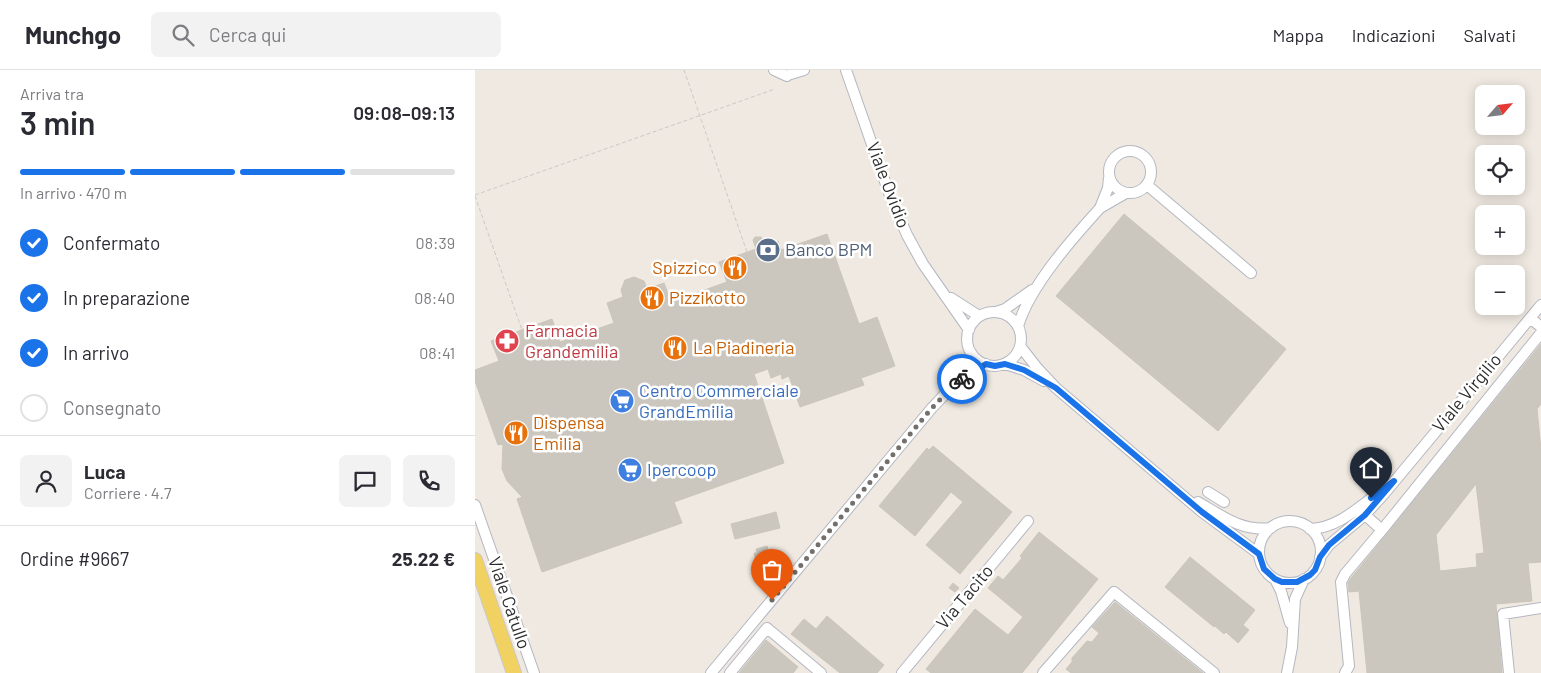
<!DOCTYPE html>
<html lang="it">
<meta charset="utf-8">
<style>
:root{--surface:#fff;--page:#f2f2f3;--text:#2b2b33;--muted:#7c7c81;--line:#e1e1e2;--accent:#1a73e8}
body{margin:0;font-family:Barlow,sans-serif;background:var(--page);color:var(--text);height:100vh;display:flex;flex-direction:column;font-size:19px;white-space:nowrap}
*{box-sizing:border-box;margin:0}
p{font-size:16px;color:var(--muted)}
.icon{flex:none;width:28px;height:28px;fill:none;stroke:currentColor;stroke-width:2;stroke-linecap:round;stroke-linejoin:round}
.map{position:relative;flex:1;overflow:hidden}
.details{display:flex;flex-direction:column;background:var(--surface);width:475px}
.details>*{flex:none}
.needle{width:32px;rotate:62deg}
.controls{position:absolute;left:1000px;top:15px;display:grid;gap:10px}
.controls a{display:grid;place-items:center;width:50px;height:50px;border-radius:8px;background:var(--surface);box-shadow:0 2px 12px #0003;font-size:25px}
.pin{position:absolute;display:grid;place-items:center;width:42px;height:42px;color:#fff;margin:-51px -21px;border-radius:50% 50% 50% 0;rotate:-45deg;box-shadow:0 0 5px #0007}
.pin .icon{rotate:45deg}
.courier{position:absolute;display:grid;place-items:center;width:50px;height:50px;margin:-25px;border:4px solid #1a73e8;border-radius:50%;background:#fff;color:#222;box-shadow:0 1px 6px #0007}
.summary em{font-style:normal;font-weight:600}
.summary div{display:flex;flex-direction:column-reverse}
.summary{display:flex;align-items:center;justify-content:space-between;height:85px;padding:0 20px}
h1{font-size:32px;font-weight:600;line-height:38px}
.bar{display:grid;grid-template-columns:repeat(4,1fr);gap:8px 5px;align-content:center;height:60px;padding:0 20px}
.bar i{height:6px;border-radius:4px;background:var(--line)}
.bar .on{background:var(--accent)}
.bar p{grid-column:span 4}
.line{display:flex;align-items:center;gap:12px;padding:0 20px;border-top:1px solid var(--line)}
.line div{flex:1}
.round{display:grid;place-items:center;flex:none;width:52px;height:52px;border-radius:8px;background:var(--page)}
ol{padding:0 20px;list-style:none}
li{display:flex;align-items:center;gap:15px;height:55px}
li p{margin-inline-start:auto}
li .icon{padding:5px;border-radius:50%;background:var(--accent);color:#fff;stroke-width:4}
li:last-child{color:var(--muted)}
li i{width:28px;height:28px;border:2px solid var(--line);border-radius:50%}
header{display:flex;align-items:center;gap:30px;box-sizing:border-box;height:70px;padding:0 25px;background:var(--surface);border-bottom:1px solid var(--line)}
header strong{font-size:24px}
nav{display:flex;gap:28px;margin-inline-start:auto;font-size:18px}
.search{width:350px;height:45px;background:var(--page);display:flex;align-items:center;gap:12px;box-sizing:border-box;padding:0 18px;border-radius:8px;color:var(--muted);font-size:19px}
main{display:flex;flex:1;min-height:0}
.map>svg:first-child{display:block}
.building{fill:#cbc7bf;stroke:#cbc5ba;fill-rule:evenodd}
.lines{fill:none;stroke-linecap:round;stroke-linejoin:round}
.minor-casing{stroke:#b4b7c1;stroke-width:12}
.major-casing{stroke:#c9c9c9;stroke-width:16}
.path{stroke:#c9c9c9;stroke-width:1;stroke-dasharray:4 2.5;stroke-linecap:butt}
.minor{stroke:#fff;stroke-width:10}
.major{stroke:#f2d163;stroke-width:14}
.done{stroke:#726f6d;stroke-width:5;stroke-dasharray:0 9}
.route{stroke:#1a73e8;stroke-width:6}
.labels{text-anchor:middle;stroke-width:5;stroke-linejoin:round;paint-order:stroke}
.street-label{font-size:18px;fill:#2e2e2e;stroke:#fff}
.service-label{font-size:18px;fill:#4e5e75;stroke:#fff;text-anchor:start}
.food-label{font-size:18px;fill:#c56008;stroke:#fff;text-anchor:start}
.health-label{font-size:18px;fill:#be3a42;stroke:#fff;text-anchor:start}
.shop-label{font-size:18px;fill:#366cbe;stroke:#fff;text-anchor:start}
</style>
<header>
<strong>Munchgo</strong>
<div class="search"><svg class="icon" aria-label="search" viewBox="0 0 24 24"><circle cx="10" cy="10" r="6"/><path d="M15 15l6 6"/></svg>Cerca qui</div>
<nav><a>Mappa</a><a>Indicazioni</a><a>Salvati</a></nav>
</header>
<main>
<section class="details">
<div class="summary"><div><h1>3 min</h1><p>Arriva tra</p></div><em>09:08–09:13</em></div>
<div class="bar"><i class="on"></i><i class="on"></i><i class="on"></i><i></i><p>In arrivo · 470 m</p></div>
<ol>
<li><svg class="icon" aria-label="check" viewBox="0 0 24 24"><path d="M5 12l5 5 9-10"/></svg>Confermato<p>08:39</p></li>
<li><svg class="icon" aria-label="check" viewBox="0 0 24 24"><path d="M5 12l5 5 9-10"/></svg>In preparazione<p>08:40</p></li>
<li><svg class="icon" aria-label="check" viewBox="0 0 24 24"><path d="M5 12l5 5 9-10"/></svg>In arrivo<p>08:41</p></li>
<li><i></i>Consegnato</li>
</ol>
<div class="line" style="height:90px"><a class="round"><svg class="icon" aria-label="person" viewBox="0 0 24 24"><circle cx="12" cy="8" r="4"/><path d="M4 21q1-7 8-7t8 7"/></svg></a><div><b>Luca</b><p>Corriere · 4.7</p></div><a class="round"><svg class="icon" aria-label="chat" viewBox="0 0 24 24"><path d="M4 5h16v11H9l-5 4z"/></svg></a><a class="round"><svg class="icon" aria-label="phone" viewBox="0 0 24 24"><path d="M5 4h4l2 5-3 2q2 4 5 5l2-3 5 2v4C11 20 4 13 5 4z"/></svg></a></div>
<div class="line" style="height:65px"><div>Ordine #9667</div><b>25.22 €</b></div>
</section>
<div class="map">
<svg width="1066" height="603" viewBox="0 0 1066 603">
<rect width="100%" height="100%" fill="#efe9e1"/>
<path class="building" d="M649,144L811,279L743,361L581,226Z
M352,164L384,254L402,247L420,296L386,308L389,315L325,337L314,306L307,309L306,304L296,308L293,299L279,304L309,393L199,432L207,453L67,502L42,429L47,427L32,411L27,399L28,374L23,375L0,311V300L24,291L16,271L77,249L85,272L139,253L132,233L148,227L146,220L150,210L159,207L169,211L172,219L189,213L196,232L252,212L244,192L281,179L278,170L280,167H286L289,176L303,171L306,180Z
M1066,274V334L1062,339L1066,379V492L1053,493L1057,531L1021,534L1027,603H892L884,521L874,522L873,513L876,508ZM1001,414L1009,483L1001,484L1002,497L965,501L961,465Z
M458,376L537,442L485,504L451,475L488,432L476,422L440,466L404,436L452,378L454,380Z
M301,442L305,458L260,469L256,454Z
M564,462L623,509L547,603H456L451,599L500,539L533,565L548,547L513,518L523,506L528,510L547,488L545,486Z
M292,476L293,480L297,479L300,494L283,498L279,483H282L281,479Z
M715,487L780,540L768,555L774,560L763,573L751,562L749,564L740,556L739,557L690,517Z
M478,513L484,518L480,522L474,518Z
M640,532L728,603H596L591,599L597,592V588L612,571L617,572L624,563L617,557Z
M352,546L409,595L402,603H365L316,564L329,549L341,559Z
M291,570L323,597L318,603H264Z"/>
<g class="lines">
<defs>
<path id="minor" d="M299,0L312,6
M371,0L414,123L432,165L448,194L494,260
M316,4L329,0
M634 102a21 21 0 1 1 42 0a21 21 0 1 1-42 0Z
M634,108L633,118L625,138L651,123
M672,115L776,203
M476,228L504,246
M521,242L530,239L557,220
M492 269a27 27 0 1 1 54 0a27 27 0 1 1-54 0Z
M1055,248L1066,257
M543,256C555,216 597,169 625,138
M545,276L563,299L581,318L727,442L784,484
M530,294L549,300L569,311
M484,311L511,294
M733,422L749,432
M723,432C747,446 767,462 796,458
M0,435L59,603
M784 482a31 31 0 1 1 62 0a31 31 0 1 1-62 0Z
M835,459C863,458 884,437 906,421
M907,460L1066,263
M845,487L854,475L890,445L909,424L1066,235
M800,509L806,521L815,553
M236,603L456,339C474,320 486,308 497,284
M255,603L292,558L346,603
M427,603L553,451
M568,603L639,522L739,603
M812,603L817,577L820,529L829,509
M870,603L874,596L866,512L870,504L907,460L890,445
M1034,603L1028,544L1066,538"/>
<path id="major" d="M0,490L39,603"/>
</defs>
<use href="#minor" class="minor-casing"/>
<use href="#major" class="major-casing"/>
<path class="path" d="M209,0L272,182
M0,125L300,19
M0,126L47,260"/>
<use href="#minor" class="minor"/>
<use href="#major" class="major"/>
</g>
<g class="lines">
<path class="done" d="M297,530L456,339L481,313L487,309"/>
<path class="route" d="M487,309L511,294L520,296L530,294L549,300L581,318L727,442L784,484L789,499L800,509L807,512H822L835,505L840,500L845,487L854,475L890,445L919,411L896,428"/>
</g>
<defs>
<symbol id="bank-disc" viewBox="-11 -11 22 22"><circle r="9.5" fill="#5c6f8a" stroke="#fff"/><path d="M-6-4H6V4H-6ZM0-2.3a2.3 2.3 0 1 0 0 4.6a2.3 2.3 0 1 0 0-4.6Z" fill="#fff"/></symbol>
<symbol id="restaurant-disc" viewBox="-11 -11 22 22"><circle r="9.5" fill="#e8710a" stroke="#fff"/><path d="M-5-6h1v4h1v-4h1v4h1v-4h1v5L-1.5 .5V6h-2V.5L-5-1ZM5-6V6H3V1.5H1.5Q1.5-4 5-6Z" fill="#fff"/></symbol>
<symbol id="pharmacy-disc" viewBox="-11 -11 22 22"><circle r="9.5" fill="#e0444e" stroke="#fff"/><path d="M-2-6h4v4h4v4h-4v4h-4v-4h-4v-4h4Z" fill="#fff"/></symbol>
<symbol id="supermarket-disc" viewBox="-11 -11 22 22"><circle r="9.5" fill="#3f7fe0" stroke="#fff"/><path d="M-6-5.5h2.5l.6 2H6L4.5 2H-2.5L-4.4-4H-6ZM-1.5 3.2a1.3 1.3 0 1 0 .1 0ZM3 3.2a1.3 1.3 0 1 0 .1 0Z" fill="#fff"/></symbol>
</defs>
<g fill-rule="evenodd">
<use href="#bank-disc" x="279" y="166" width="28" height="28"/>
<use href="#restaurant-disc" x="246" y="184" width="28" height="28"/>
<use href="#restaurant-disc" x="163" y="214" width="28" height="28"/>
<use href="#pharmacy-disc" x="18" y="257" width="28" height="28"/>
<use href="#restaurant-disc" x="186" y="264" width="28" height="28"/>
<use href="#supermarket-disc" x="133" y="317" width="28" height="28"/>
<use href="#restaurant-disc" x="27" y="349" width="28" height="28"/>
<use href="#supermarket-disc" x="141" y="386" width="28" height="28"/>
</g>
<g class="labels">
<g class="street-label">
<text transform="translate(413 115) rotate(69)" y="6">Viale Ovidio</text>
<text transform="translate(992 323) rotate(-50)" y="6">Viale Virgilio</text>
<text transform="translate(490 527) rotate(-50)" y="6">Via Tacito</text>
<text transform="translate(34 533) rotate(71)" y="6">Viale Catullo</text>
</g>
<g class="service-label">
<text x="310" y="186">Banco BPM</text>
</g>
<g class="food-label">
<text x="242" y="204" text-anchor="end">Spizzico</text>
<text x="194" y="234">Pizzikotto</text>
<text x="218" y="284">La Piadineria</text>
<text x="58" y="359">Dispensa<tspan x="58" dy="21">Emilia</tspan></text>
</g>
<g class="health-label">
<text x="50" y="267">Farmacia<tspan x="50" dy="21">Grandemilia</tspan></text>
</g>
<g class="shop-label">
<text x="164" y="327">Centro Commerciale<tspan x="164" dy="21">GrandEmilia</tspan></text>
<text x="172" y="406">Ipercoop</text>
</g>
</g>
</svg>
<div class="controls">
<a><svg class="needle" viewBox="-14 -14 28 28"><path d="M0-13l5 13h-10z" fill="#e53935"/><path d="M0 13l5-13h-10z" fill="#7c7c81"/></svg></a>
<a><svg class="icon" aria-label="locate" viewBox="0 0 24 24"><circle cx="12" cy="12" r="6"/><path d="M12 2v4M12 18v4M2 12h4M18 12h4"/></svg></a>
<a>+</a>
<a>−</a>
</div>
<div class="pin" style="left:297px;top:530px;background:#ea580c"><svg class="icon" aria-label="bag" viewBox="0 0 24 24"><path d="M5 8h14l-1 12H6zM9 8a3 3 0 0 1 6 0"/></svg></div>
<div class="pin" style="left:896px;top:428px;background:#1f2937"><svg class="icon" aria-label="home" viewBox="0 0 24 24"><path d="M3 11l9-7 9 7M6 9v11h12V9"/></svg></div>
<div class="courier" style="left:487px;top:309px"><svg class="icon" aria-label="bike" viewBox="0 0 24 24"><circle cx="6" cy="16" r="4"/><circle cx="18" cy="16" r="4"/><path d="M6 16l4-8h5l3 8M10 8l3 8H6M13 5h3"/></svg></div>
</div>
</main>
